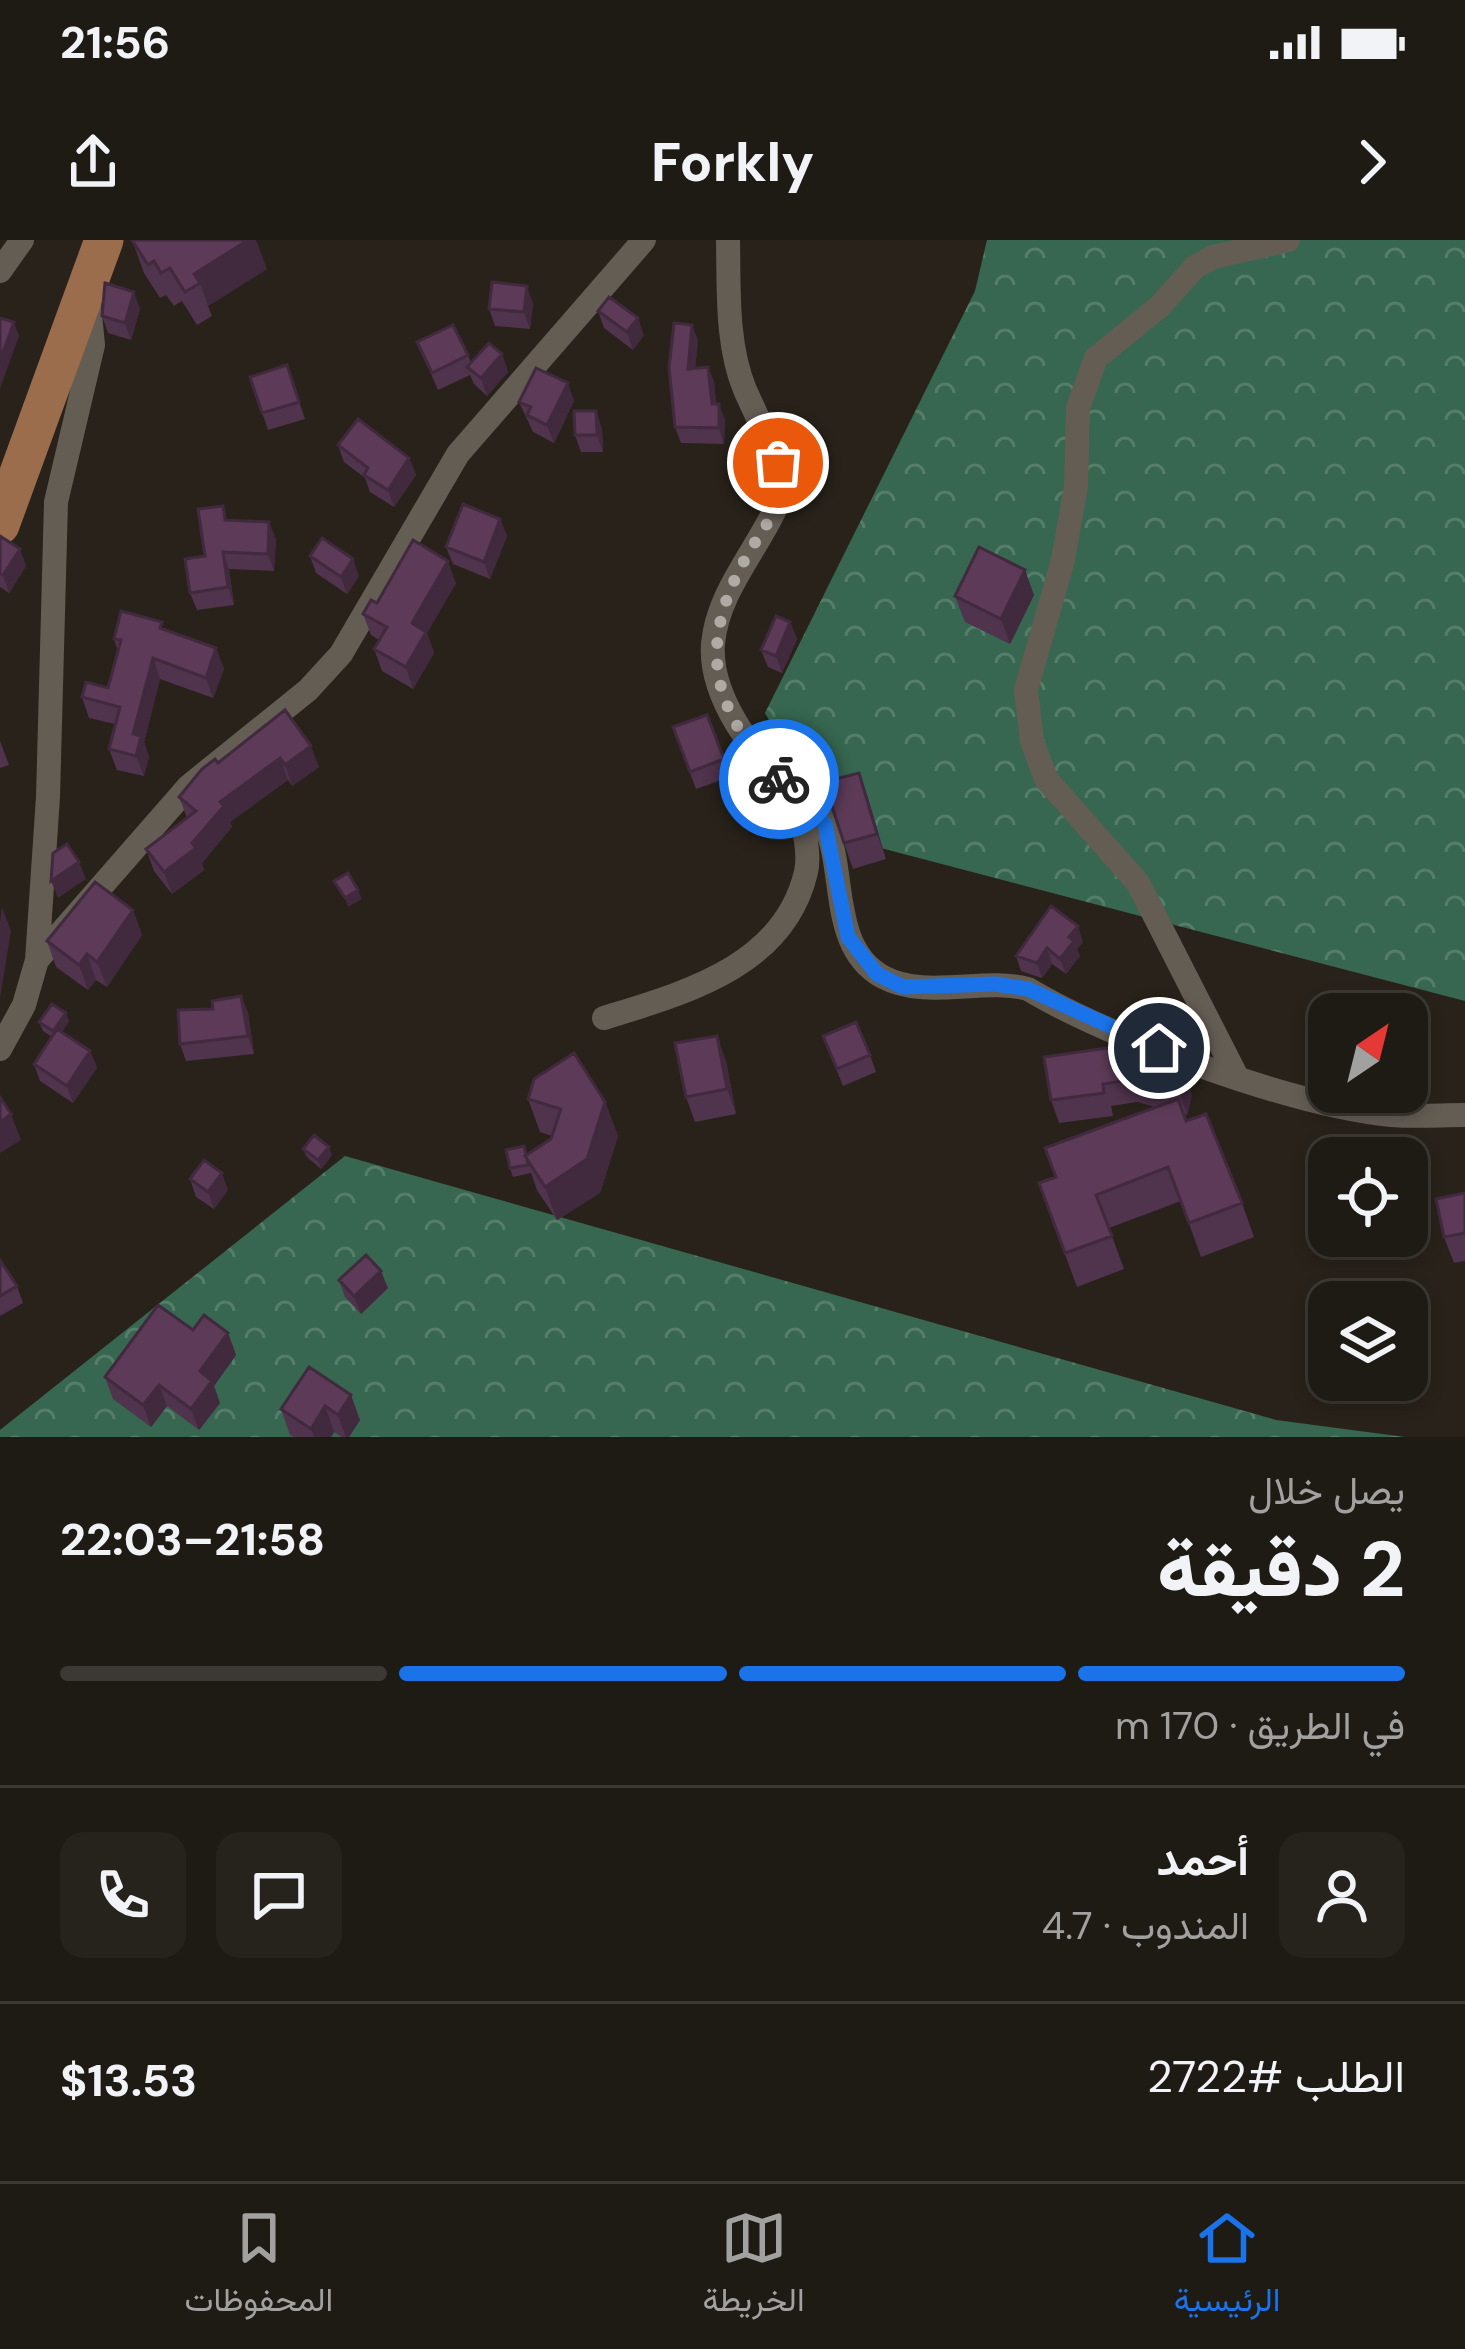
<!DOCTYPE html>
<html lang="ar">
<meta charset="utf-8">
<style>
:root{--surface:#1e1a14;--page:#26231d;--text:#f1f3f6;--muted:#a1a1a0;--line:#3c3834;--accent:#1a73e8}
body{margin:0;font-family:"DM Sans",Vazirmatn,sans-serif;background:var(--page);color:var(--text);direction:rtl;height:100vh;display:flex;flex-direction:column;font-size:45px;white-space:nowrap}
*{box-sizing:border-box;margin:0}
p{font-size:39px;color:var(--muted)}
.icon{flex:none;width:66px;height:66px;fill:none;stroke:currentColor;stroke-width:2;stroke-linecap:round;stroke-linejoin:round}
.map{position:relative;height:1197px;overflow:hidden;direction:ltr}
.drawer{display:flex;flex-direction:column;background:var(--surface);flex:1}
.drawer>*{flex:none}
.needle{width:78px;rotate:35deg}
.tools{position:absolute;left:1308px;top:753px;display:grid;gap:24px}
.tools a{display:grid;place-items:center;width:120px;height:120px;border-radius:24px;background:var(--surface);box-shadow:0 6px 18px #0003,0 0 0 3px var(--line);font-size:60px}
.pin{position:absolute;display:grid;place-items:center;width:102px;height:102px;color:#fff;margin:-51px;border:6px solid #fff;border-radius:50%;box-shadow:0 3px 12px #0007}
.courier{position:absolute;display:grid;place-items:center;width:120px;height:120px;margin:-60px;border:9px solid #1a73e8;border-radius:50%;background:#fff;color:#222;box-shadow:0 3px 15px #0007}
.headline em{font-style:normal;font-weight:800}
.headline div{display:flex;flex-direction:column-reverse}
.headline{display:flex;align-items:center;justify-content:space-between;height:204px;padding:0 60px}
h1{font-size:78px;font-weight:800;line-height:90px}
.bar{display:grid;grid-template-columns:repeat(4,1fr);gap:18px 12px;align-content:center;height:144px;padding:0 60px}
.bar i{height:15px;border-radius:9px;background:var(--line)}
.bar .on{background:var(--accent)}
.bar p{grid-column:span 4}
.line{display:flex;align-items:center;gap:30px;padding:0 60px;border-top:3px solid var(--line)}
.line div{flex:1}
.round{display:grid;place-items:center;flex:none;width:126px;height:126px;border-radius:24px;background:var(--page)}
.status{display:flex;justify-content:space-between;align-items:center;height:84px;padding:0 60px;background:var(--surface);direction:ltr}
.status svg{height:33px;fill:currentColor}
header{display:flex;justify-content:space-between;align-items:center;height:156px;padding:0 60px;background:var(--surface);font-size:54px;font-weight:800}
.menu{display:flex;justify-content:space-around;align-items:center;height:168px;border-top:3px solid var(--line);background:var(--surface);font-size:33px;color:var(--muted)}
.menu a{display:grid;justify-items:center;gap:6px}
.menu .on{color:var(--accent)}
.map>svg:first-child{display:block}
.forest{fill:url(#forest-crowns)}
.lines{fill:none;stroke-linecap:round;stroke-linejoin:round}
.minor{stroke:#645d54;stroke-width:24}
.primary{stroke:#9b6d4d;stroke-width:39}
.wall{fill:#50334c}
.shaded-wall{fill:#41293e}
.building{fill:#5d3b58;stroke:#41293e;stroke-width:3}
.done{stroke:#afaaa3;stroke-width:12;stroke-dasharray:0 21.6}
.route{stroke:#1a73e8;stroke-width:15}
</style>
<div class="status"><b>21:56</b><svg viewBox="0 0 49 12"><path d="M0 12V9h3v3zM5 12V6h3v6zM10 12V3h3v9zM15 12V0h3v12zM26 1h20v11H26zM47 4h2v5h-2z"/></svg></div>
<header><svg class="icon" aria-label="forward" viewBox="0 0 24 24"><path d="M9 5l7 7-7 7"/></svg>Forkly<svg class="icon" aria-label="share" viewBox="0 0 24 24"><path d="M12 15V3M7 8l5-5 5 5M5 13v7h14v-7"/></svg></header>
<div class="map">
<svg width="1465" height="1197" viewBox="0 0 1465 1197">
<defs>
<pattern id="forest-crowns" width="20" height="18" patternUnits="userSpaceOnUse" patternTransform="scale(3)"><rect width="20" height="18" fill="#376750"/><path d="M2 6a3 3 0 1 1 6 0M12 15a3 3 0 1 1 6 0" fill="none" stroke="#557d6a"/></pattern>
</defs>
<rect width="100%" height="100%" fill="#28221a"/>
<path class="forest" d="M987,0H1465V761L835,596L765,473L975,51Z
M345,916L1276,1180L1405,1197H0V1190Z"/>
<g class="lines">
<path class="minor" d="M728,0C729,49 726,104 745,150C760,183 774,211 784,246C768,300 718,345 713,404C709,457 754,514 788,548C801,561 818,570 826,587C846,635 830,708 883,737C926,760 982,737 1028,749C1111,799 1295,866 1391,875C1416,877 1441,875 1465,875
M0,31L22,0
M37,720L189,546L308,450L341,414L458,214L644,0
M604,778C684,753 784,727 806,632C811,611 801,580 798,558
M0,809L24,765L37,720L48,557L56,262L93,105L88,54
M1236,835L1138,643L1046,539L1032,501L1026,450L1063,320L1076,246L1078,168L1096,118L1159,67L1195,27L1213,17L1288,0"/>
<path class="primary" d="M0,285L104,0"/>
</g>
<path class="wall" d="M132,0L267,29L208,66L212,76L197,85L182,61L174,66L166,55L160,58L144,33Z
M533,63L530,89L495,86L489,69Z
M140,69L131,100L108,93L102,76Z
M598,71L644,95L633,110L604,88Z
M698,100L695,128L708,127L714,142L716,164L725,180L724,204L681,203L675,187Z
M417,102L468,115L471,123L502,114L508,132L487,156L474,144L470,135L438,150Z
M287,125L305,179L268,190L250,137Z
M574,161L554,203L533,192L519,162Z
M602,188L603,212H581L575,195Z
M338,205L409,218L416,235L394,267L370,252L365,238L344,222Z
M500,279L507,296L490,339L453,324L446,307Z
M228,280L276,299L274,331L229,329L234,365L197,370L190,353L205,316Z
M0,296L26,326L9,353L0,347Z
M310,316L359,336L347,354L316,333Z
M456,343L427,393L434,413L413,449L382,431L374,409L379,400L371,395L363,374L377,363Z
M1034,355L1010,404L965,382L955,356Z
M790,382L797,399L782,433L768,427L761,410Z
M165,390L216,408L224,429L213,458L160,439L144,502L149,517L144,536L117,530L109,509L115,484L89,478L82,457L108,448L118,411L114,399Z
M285,470L319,527L292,546L288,540L230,582L232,587L202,623L204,630L172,654L154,631L146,609L187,578L179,557Z
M707,475L730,537L696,549L673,487Z
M0,501L9,525L0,528Z
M859,533L886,619L853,629L844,603Z
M133,670L142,695L107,747L96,740L88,750L56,727L47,701Z
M1083,702L1077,709L1080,716L1066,734L1052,724L1042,738L1021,731L1016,716Z
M241,756L248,773L254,814L186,821L180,804Z
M69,781L62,792L90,811L97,828L73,863L40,841L34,824L52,797L43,791L39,782Z
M823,796L870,815L876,832L843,846Z
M1116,814L1192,854L1187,875L1184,874L1186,881L1242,963L1254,997L1201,1017L1181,961L1109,988L1124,1029L1077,1047L1039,943L1056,937L1155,867L1137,862L1111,866L1113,876L1059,883L1051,860Z
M726,821L736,874L695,882L686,857Z
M528,859L605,862L618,896L600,953L557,980L537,950L531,933L513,937L510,928L551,899L552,896L540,892Z
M303,909L332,915L321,929L307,917Z
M190,939L228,950L214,969L196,957Z
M1465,953V1021L1454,1023L1444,997Z
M1339,996H1382L1381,1009L1341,1003Z
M0,1020L17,1046L23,1063L0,1076Z
M339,1040L388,1048L361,1074L345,1057Z
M193,1090L228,1093L236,1115L214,1146L220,1163L199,1190L167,1166L151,1187L113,1159L105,1137Z
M309,1127L360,1180L349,1197H342L334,1192L331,1197H294L290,1195L281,1169Z"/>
<path class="shaded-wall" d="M248,0H256L267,29L208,66L200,43L194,34Z
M527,46L533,63L530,89L524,72Z
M134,52L140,69L131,100L125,83Z
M638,78L644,95L633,110L627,92Z
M14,82L19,96L0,149V120Z
M692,85L698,100L694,144L688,129Z
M502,114L508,132L487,156L481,138Z
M708,127L714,142L718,180L712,164Z
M568,143L574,161L554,203L547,185Z
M719,164L725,180L724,204L719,188Z
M596,171L602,188L603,212L597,195Z
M409,218L416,235L394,267L388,250Z
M500,279L507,296L490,339L484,322Z
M269,282L276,299L274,331L268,314Z
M20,309L26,326L9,353L3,335Z
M223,312L229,329L234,365L228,347Z
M353,319L359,336L347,354L341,337Z
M448,321L456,343L427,393L434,413L413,449L406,427L412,383Z
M1025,330L1034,355L1010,404L1001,379Z
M790,382L797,399L782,433L776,416Z
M216,408L224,429L213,458L206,438Z
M153,418L160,439L144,502L149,517L144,536L136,516L133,494Z
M311,506L319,527L292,546L285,525Z
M280,518L288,540L230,582L232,587L202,623L204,630L172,654L164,632L192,603L220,562Z
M859,533L868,558L886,619L877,594Z
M79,622L86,639L58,658L51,641Z
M358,650L362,659L348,667L345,658Z
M2,667L11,691L0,758V682Z
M133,670L142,695L107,747L97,722Z
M1078,686L1083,702L1077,709L1080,716L1066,734L1060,719L1069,697Z
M1047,708L1052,724L1042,738L1037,723Z
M87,714L96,740L88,750L79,725Z
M241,756L248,773L254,814L248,796Z
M66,773L69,781L56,800L53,791Z
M717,796L726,821L736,874L727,849Z
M90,811L97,828L73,863L67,846Z
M1184,831L1192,854L1187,875L1179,852Z
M605,862L618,896L600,953L557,980L545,947Z
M11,874L21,900L0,913V882Z
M329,907L332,915L321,929L318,920Z
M222,933L228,950L214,969L208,952Z
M381,1031L388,1048L361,1074L354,1056Z
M228,1093L236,1115L214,1146L220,1163L199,1190L191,1169L200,1131Z
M159,1145L167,1166L151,1187L143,1165Z
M351,1155L360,1180L349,1197H346L338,1175Z
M325,1166L334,1192L331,1197H314L311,1189Z"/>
<path class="building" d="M132,0H248L194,34L200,43L185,52L170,28L161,33L154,21L148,25Z
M492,42L527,46L524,72L489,69Z
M105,43L134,52L125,83L102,76Z
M609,57L638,78L627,92L598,71Z
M0,78L14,82L0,120Z
M674,83L692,85L688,129L708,127L712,164H719V188L675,187L669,128Z
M453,85L468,115L432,133L417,102Z
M489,103L502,114L481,138L467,127Z
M287,125L299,162L262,173L250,137Z
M536,128L568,143L547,185L527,175L531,167L519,162Z
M574,171H596L597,195H575Z
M358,179L409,218L388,250L364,235L368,228L338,205Z
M463,264L500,279L484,322L446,307Z
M223,266L225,280L269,282L268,314L223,312L228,347L190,353L185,319L205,316L198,269Z
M0,296L20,309L3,335L0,333Z
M322,298L353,319L341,337L310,316Z
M413,300L448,321L412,383L426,392L406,427L374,409L387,387L363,374L371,360L377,363Z
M979,307L1025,330L1001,379L955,356Z
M121,371L162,382L160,388L216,408L206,438L153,418L133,494L141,496L136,516L109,509L120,467L82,457L86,442L108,448L121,400L114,399Z
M776,376L790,382L776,416L761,410Z
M285,470L311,506L285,525L280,518L220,562L224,566L192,603L196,608L164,632L146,609L196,571L179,557L202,529L215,519L218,523Z
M707,475L724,519L690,532L673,487Z
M859,533L877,594L844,603L824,542Z
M67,604L79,622L51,641L53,613Z
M348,633L358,650L345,658L334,641Z
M95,642L133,670L97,722L87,714L79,725L47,701Z
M1051,666L1078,686L1069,697L1074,701L1060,719L1047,708L1037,723L1016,716Z
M241,756L248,796L180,804L178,770L213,769L212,761Z
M52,764L66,773L53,791L39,782Z
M856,782L870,815L837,829L823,796Z
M57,789L90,811L67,846L34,824Z
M717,796L727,849L686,857L675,803Z
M1114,807L1115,813L1184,831L1179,852L1129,840L1103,844L1104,853L1051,860L1044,817Z
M574,813L605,862L587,919L545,947L525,916L551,899L561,869L528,859L534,839Z
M0,857L11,874L0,882Z
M1178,859L1186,881L1206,874L1242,963L1189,983L1168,927L1096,955L1112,996L1065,1013L1039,943L1056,937L1045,908Z
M314,895L329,907L318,920L303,909Z
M524,906L528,925L510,928L506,910Z
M204,920L222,933L208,952L190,939Z
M1465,953V993L1444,997L1436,959Z
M366,1015L381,1031L354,1056L339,1040Z
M0,1020L17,1046L0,1056Z
M158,1065L193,1090L204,1075L228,1093L200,1131L212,1141L191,1169L159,1145L143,1165L105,1137Z
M309,1127L351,1155L338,1175L325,1166L311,1189L281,1169Z"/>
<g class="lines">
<path class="done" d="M778,223C789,261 766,283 748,314C698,401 708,467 779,539"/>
<path class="route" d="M779,539L825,584L848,697L877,734L903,747L995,744L1028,749L1159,808"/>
</g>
</svg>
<div class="tools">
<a><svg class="needle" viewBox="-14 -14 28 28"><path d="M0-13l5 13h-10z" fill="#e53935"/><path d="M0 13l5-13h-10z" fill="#a1a1a0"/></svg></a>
<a><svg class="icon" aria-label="locate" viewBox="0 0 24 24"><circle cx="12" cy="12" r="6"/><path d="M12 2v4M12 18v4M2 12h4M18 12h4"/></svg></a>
<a><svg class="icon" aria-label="layers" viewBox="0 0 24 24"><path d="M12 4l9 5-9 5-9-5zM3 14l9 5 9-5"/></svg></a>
</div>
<div class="pin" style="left:778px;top:223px;background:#ea580c"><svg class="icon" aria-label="bag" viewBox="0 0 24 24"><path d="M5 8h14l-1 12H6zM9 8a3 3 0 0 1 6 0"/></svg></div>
<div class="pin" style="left:1159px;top:808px;background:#1f2937"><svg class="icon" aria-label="home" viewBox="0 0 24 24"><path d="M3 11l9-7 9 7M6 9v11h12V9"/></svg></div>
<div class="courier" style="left:779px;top:539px"><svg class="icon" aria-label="bike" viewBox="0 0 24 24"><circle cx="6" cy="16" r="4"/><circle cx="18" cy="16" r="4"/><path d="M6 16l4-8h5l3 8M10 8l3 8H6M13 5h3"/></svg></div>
</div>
<section class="drawer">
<div class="headline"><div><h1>2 دقيقة</h1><p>يصل خلال</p></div><em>21:58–22:03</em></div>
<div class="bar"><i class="on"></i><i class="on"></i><i class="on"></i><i></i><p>في الطريق · 170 m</p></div>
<div class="line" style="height:216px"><a class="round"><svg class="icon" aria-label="person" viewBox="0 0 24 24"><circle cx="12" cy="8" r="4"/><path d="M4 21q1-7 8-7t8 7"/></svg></a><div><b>أحمد</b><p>المندوب · 4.7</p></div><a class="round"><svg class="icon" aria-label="chat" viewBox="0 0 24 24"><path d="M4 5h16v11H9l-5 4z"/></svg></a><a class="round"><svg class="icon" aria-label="phone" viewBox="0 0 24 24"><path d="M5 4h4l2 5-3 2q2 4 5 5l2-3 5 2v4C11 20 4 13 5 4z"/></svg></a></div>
<div class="line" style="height:156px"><div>الطلب #2722</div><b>$13.53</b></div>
</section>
<nav class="menu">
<a class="on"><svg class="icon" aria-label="home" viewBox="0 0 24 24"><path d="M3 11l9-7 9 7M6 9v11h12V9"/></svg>الرئيسية</a>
<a><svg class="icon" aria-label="map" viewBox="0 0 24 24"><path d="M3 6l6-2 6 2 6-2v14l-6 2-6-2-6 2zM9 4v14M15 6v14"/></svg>الخريطة</a>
<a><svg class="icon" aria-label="saved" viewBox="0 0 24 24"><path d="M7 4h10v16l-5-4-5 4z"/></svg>المحفوظات</a>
</nav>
